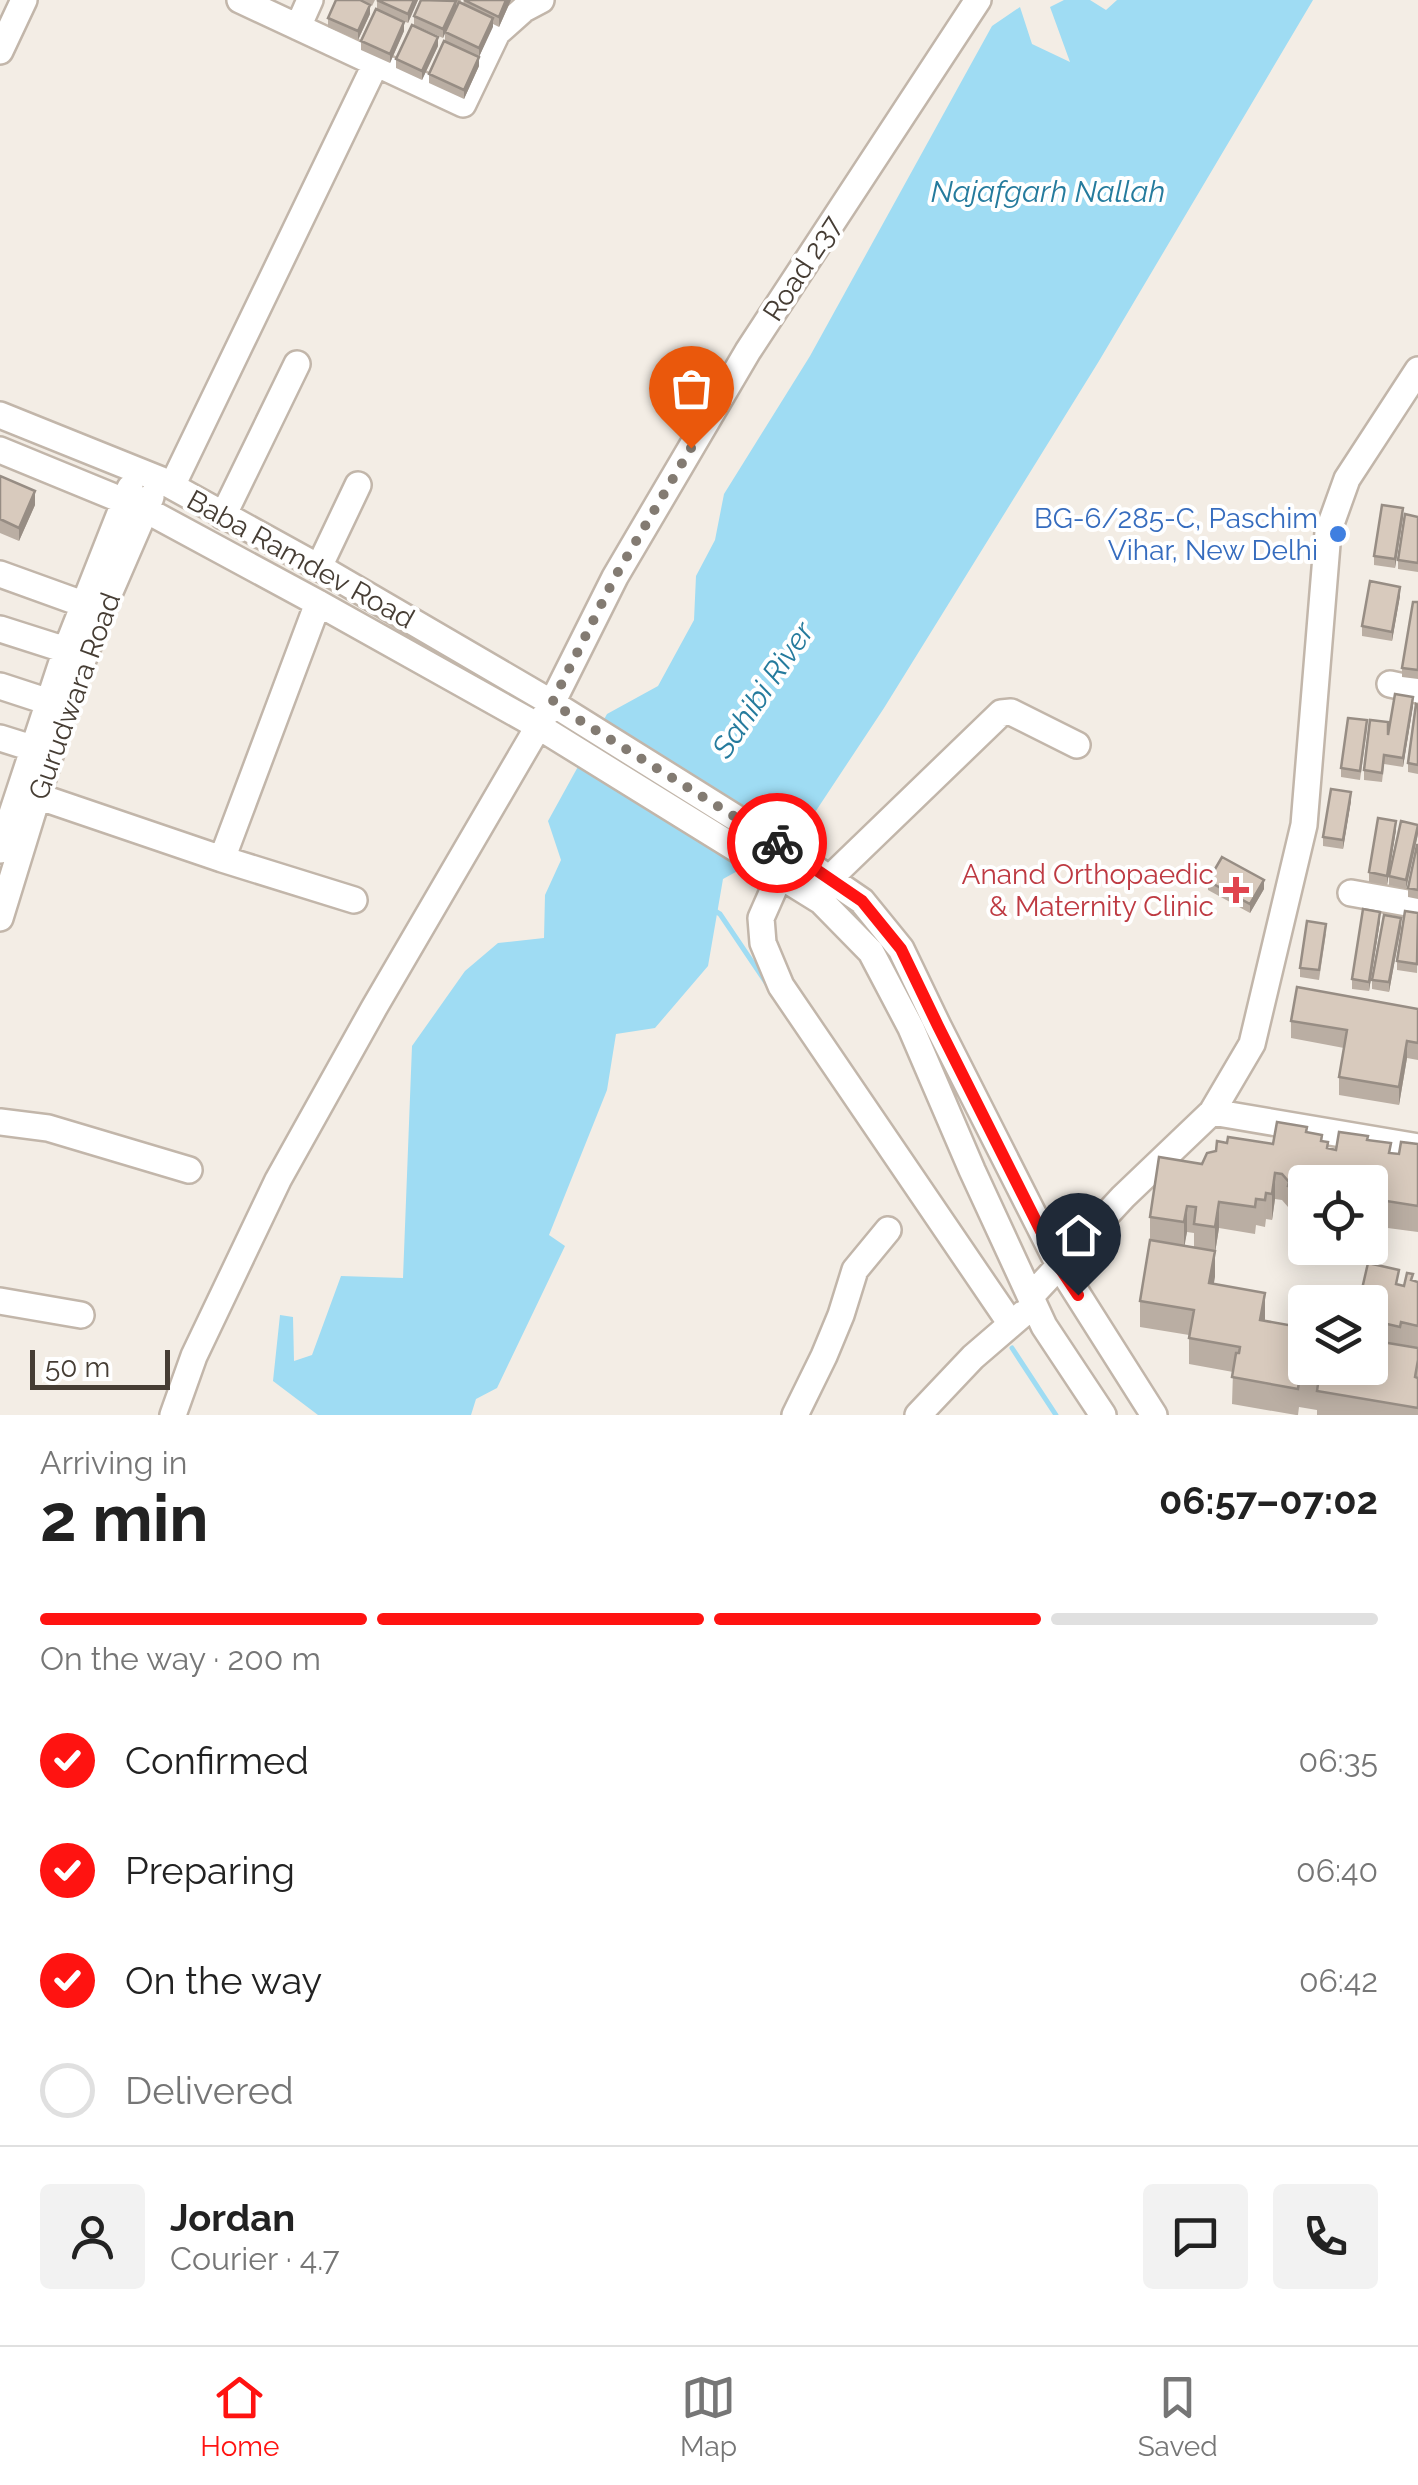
<!DOCTYPE html>
<meta charset="utf-8">
<style>
:root{--surface:#fff;--page:#f2f2f2;--text:#222;--muted:#767676;--line:#e0e0e0;--accent:#ff1311}
body{margin:0;font-family:Raleway,sans-serif;background:var(--page);color:var(--text);height:100vh;display:flex;flex-direction:column;font-size:38px;white-space:nowrap}
*{box-sizing:border-box;margin:0}
p{font-size:32px;color:var(--muted)}
.icon{flex:none;width:55px;height:55px;fill:none;stroke:currentColor;stroke-width:2;stroke-linecap:round;stroke-linejoin:round}
.map{position:relative;height:1415px;overflow:hidden}
.details{display:flex;flex-direction:column;background:var(--surface);flex:1}
.details>*{flex:none}
.buttons{position:absolute;left:1288px;top:1165px;display:grid;gap:20px}
.buttons a{display:grid;place-items:center;width:100px;height:100px;border-radius:10px;background:var(--surface);box-shadow:0 5px 25px #0003;font-size:50px}
.scale{position:absolute;left:30px;bottom:25px;width:140px;box-sizing:border-box;padding-left:10px;border:5px solid #463d34;border-top:0;font-size:28px;line-height:35px;white-space:nowrap;color:#463d34;-webkit-text-stroke:8px #fff;paint-order:stroke}
.pin{position:absolute;display:grid;place-items:center;width:85px;height:85px;color:#fff;margin:-102px -42px;border-radius:50% 50% 50% 0;rotate:-45deg;box-shadow:0 0 10px #0007}
.pin .icon{rotate:45deg}
.courier{position:absolute;display:grid;place-items:center;width:100px;height:100px;margin:-50px;border:8px solid #ff1311;border-radius:50%;background:#fff;color:#222;box-shadow:0 2px 12px #0007}
.overview em{font-style:normal;font-weight:700}
.overview div{display:flex;flex-direction:column-reverse}
.overview{display:flex;align-items:center;justify-content:space-between;height:170px;padding:0 40px}
h1{font-size:65px;font-weight:700;line-height:75px}
.bar{display:grid;grid-template-columns:repeat(4,1fr);gap:15px 10px;align-content:center;height:120px;padding:0 40px}
.bar i{height:12px;border-radius:8px;background:var(--line)}
.bar .on{background:var(--accent)}
.bar p{grid-column:span 4}
.line{display:flex;align-items:center;gap:25px;padding:0 40px;border-top:2px solid var(--line)}
.line div{flex:1}
.round{display:grid;place-items:center;flex:none;width:105px;height:105px;border-radius:10px;background:var(--page)}
ol{padding:0 40px;list-style:none}
li{display:flex;align-items:center;gap:30px;height:110px}
li p{margin-inline-start:auto}
li .icon{padding:10px;border-radius:50%;background:var(--accent);color:#fff;stroke-width:4}
li:last-child{color:var(--muted)}
li i{width:55px;height:55px;border:5px solid var(--line);border-radius:50%}
.dock{display:flex;justify-content:space-around;align-items:center;height:140px;border-top:2px solid var(--line);background:var(--surface);font-size:28px;color:var(--muted)}
.dock a{display:grid;justify-items:center;gap:5px}
.dock .on{color:var(--accent)}
.map>svg:first-child{display:block}
.water{fill:#9fdcf3}
.lines{fill:none;stroke-linecap:round;stroke-linejoin:round}
.stream{stroke:#9fdcf3;stroke-width:5}
.minor-casing{stroke:#c2b6aa;stroke-width:30}
.minor{stroke:#fff;stroke-width:25}
.wall{fill:#baaea3;fill-rule:evenodd}
.shaded-wall{fill:#978d84}
.building{fill:#d8cabd;stroke:#978d84;stroke-width:2.5}
.done{stroke:#837b72;stroke-width:10;stroke-dasharray:0 18}
.route{stroke:#ff1311;stroke-width:12}
.shop-dot{fill:#3f7fe0;stroke:#fff;stroke-width:4}
.health-dot{fill:#e0444e;stroke:#fff;stroke-width:4}
.labels{text-anchor:middle;stroke-width:8;stroke-linejoin:round;paint-order:stroke}
.street-label{font-size:28px;fill:#463d34;stroke:#fff}
.shop-label{font-size:28px;fill:#366cbe;stroke:#fff;text-anchor:end}
.health-label{font-size:28px;fill:#be3a42;stroke:#fff;text-anchor:end}
.water-label{font-size:30px;font-style:italic;fill:#257b9d;stroke:#fff}
</style>
<div class="map">
<svg width="1418" height="1415" viewBox="0 0 1418 1415">
<rect width="100%" height="100%" fill="#f3ede5"/>
<path class="water" d="M1064,0H1090L1106,10L1117,0H1313L1099,361L884,708L798,838L723,879L708,966L655,1028L616,1034L607,1090L549,1235L565,1246L497,1388L476,1399L471,1415H318L273,1381L280,1315L293,1317L294,1361L312,1355L341,1276L403,1278L412,1046L465,971L498,943L544,938L545,895L561,860L548,821L607,714L658,686L694,620L696,576L715,540L724,494L810,356L992,26L1020,7L1032,44L1070,62L1050,7Z"/>
<g class="lines">
<path class="stream" d="M715,911L720,914L769,987
M1012,1348L1056,1415"/>
<defs>
<path id="minor" d="M240,0L463,104L497,33L524,9L541,0
M298,27L310,0
M0,51L24,0
M0,415L159,479L331,574L552,703L789,851L862,901L901,949L938,1026L1059,1265L1154,1415
M0,450L146,510L318,603L538,726L821,901L871,952L911,1028L972,1170L1044,1326L1103,1415
M172,486L376,63
M223,516L297,364
M319,567L358,485
M0,574L83,604
M0,629L66,650
M1390,684L1418,690
M0,686L49,702
M0,738L32,748
M37,796L222,859L354,900
M0,850L66,650L130,488
M222,859L318,603
M780,875L761,918L763,943L781,986L1011,1324
M829,879L1001,713L1011,712L1077,745
M1351,893L1418,905
M0,918L65,707L102,610L151,497
M1212,1112L1418,1147
M0,1122L48,1128L189,1170
M1031,1296L1123,1197L1212,1112L1252,1044L1304,825L1328,532L1347,479L1418,370
M0,1301L81,1315
M173,1415L194,1356L278,1180L374,1008L552,703L615,577L748,351L978,0
M795,1415L824,1356L841,1315L855,1270L888,1230
M918,1415L973,1357L1023,1314"/>
</defs>
<use href="#minor" class="minor-casing"/>
<use href="#minor" class="minor"/>
</g>
<path class="wall" d="M336,0H375L372,6L370,5V14L358,40L328,27V18Z
M377,0H418L408,23L377,9Z
M421,0H461L460,3L463,4L464,0H511L499,27L493,24L479,57V66L464,99L429,83V74L445,41V32L443,38L414,25V16Z
M404,31L390,63L361,50V41Z
M438,46L422,80L396,68V59Z
M0,476L35,505L19,541L0,533Z
M1403,517L1395,568L1374,565V556Z
M1418,517V572L1398,569V560Z
M1400,596L1392,641L1362,636V626Z
M1418,602V679L1402,677V668Z
M1418,705V774L1408,772V763Z
M1413,706L1403,767L1384,764L1382,782L1364,780V770L1388,735Z
M1367,729L1360,780L1341,777V768Z
M1351,801L1343,849L1323,846V837Z
M1396,830L1387,885L1369,882V872Z
M1418,834L1406,889L1389,885V876Z
M1418,845V899L1408,897V888Z
M1208,881L1264,889L1250,913L1208,890Z
M1418,913L1417,973L1397,970V961Z
M1380,921L1369,991L1352,989V979Z
M1401,927L1389,992L1372,989V980Z
M1326,933L1319,980L1300,977V968Z
M1418,1009V1060L1407,1058L1399,1105L1339,1095V1077L1344,1048L1291,1038V1021Z
M1307,1132L1322,1141L1328,1148L1336,1150L1368,1140L1391,1153L1399,1154L1418,1144V1232L1380,1227V1220L1370,1218V1182H1305V1215L1288,1213V1207L1282,1200L1275,1199L1272,1220L1266,1219L1265,1227L1256,1225L1255,1234L1219,1228L1215,1253L1214,1284L1265,1321L1305,1368H1370V1302L1399,1285L1404,1286L1413,1281L1418,1282V1415H1317V1410L1299,1407L1298,1415H1296L1232,1404L1233,1372L1189,1364V1335L1140,1327V1301L1150,1243V1217L1202,1164L1227,1143L1273,1144ZM1187,1232L1194,1233V1247L1184,1245Z"/>
<path class="shaded-wall" d="M414,0H418L408,23V14Z
M506,0H511L499,27V17Z
M456,1V10L443,38V29Z
M370,5V14L358,40V31Z
M493,18V27L479,57V48Z
M404,22V31L390,63V54Z
M438,37V46L422,80V71Z
M479,57V66L464,99V90Z
M35,491V505L19,541V528Z
M1403,508V517L1395,568V559Z
M1400,587V596L1392,641V632Z
M1413,697V706L1403,767V758Z
M1351,792V801L1343,849V840Z
M1396,821V830L1387,885V876Z
M1418,825V834L1406,889V880Z
M1264,880V889L1250,913V904Z
M1380,912V921L1369,991V982Z
M1401,918V927L1389,992V982Z
M1407,1041V1058L1399,1105V1087Z
M1275,1173V1199L1272,1220V1194Z
M1219,1202V1228L1215,1253V1227Z
M1187,1206V1232L1184,1249V1222Z
M1215,1251V1277L1209,1310V1283Z
M1265,1293V1319L1260,1346V1320Z"/>
<path class="building" d="M336,0H360L370,5L358,31L328,18Z
M377,0H414L408,14Z
M421,0L456,1L443,29L414,16Z
M464,0H506L499,17Z
M459,2L493,18L479,48L445,32Z
M376,9L404,22L390,54L361,41Z
M412,25L438,37L422,71L396,59Z
M444,41L479,57L464,90L429,74Z
M0,476L35,491L19,528L0,519Z
M1382,505L1403,508L1395,559L1374,556Z
M1405,514L1418,517V563L1398,560Z
M1370,581L1400,587L1392,632L1362,626Z
M1413,602H1418V670L1402,668Z
M1395,694L1413,697L1403,758L1384,755L1382,773L1364,770L1370,720L1388,722V735Z
M1416,704L1418,705V765L1408,763Z
M1348,718L1367,720L1360,771L1341,768Z
M1331,789L1351,792L1343,840L1323,837Z
M1378,818L1396,821L1387,876L1369,872Z
M1401,821L1418,825L1406,880L1389,876Z
M1417,845H1418V890L1408,888Z
M1222,857L1264,880L1250,904L1208,881Z
M1363,909L1380,912L1369,982L1352,979Z
M1405,911L1418,913L1417,964L1397,961Z
M1384,915L1401,918L1389,982L1372,980Z
M1307,921L1326,924L1319,970L1300,968Z
M1297,987L1418,1009V1043L1407,1041L1399,1087L1339,1077L1347,1030L1291,1021Z
M1277,1122L1307,1127L1306,1132L1322,1135L1321,1141L1328,1142L1327,1148L1336,1150L1339,1132L1368,1136L1367,1140L1391,1143L1389,1153L1399,1154L1401,1142L1418,1144V1206L1380,1200L1381,1194L1370,1192V1182H1305V1189L1288,1186L1289,1182L1282,1174L1275,1173L1272,1194L1266,1193L1265,1200L1256,1199L1255,1207L1219,1202L1215,1227L1194,1224L1196,1207L1187,1206L1184,1222L1150,1217L1159,1157L1202,1164L1207,1153L1216,1151L1217,1141L1227,1143L1228,1137L1273,1144Z
M1150,1240L1215,1251L1209,1283L1265,1293L1260,1320L1305,1328V1368H1370V1340L1418,1348V1360L1415,1377L1418,1378V1408L1317,1391L1318,1384L1299,1381L1298,1389L1232,1377L1236,1353H1239L1240,1347L1189,1338L1194,1310L1140,1301Z
M1368,1263L1399,1270L1396,1284L1404,1286L1407,1273L1413,1274L1411,1280L1418,1282V1326L1401,1322L1400,1327L1370,1320V1302H1359Z"/>
<g class="lines">
<path class="done" d="M691,448L615,577L552,703L777,843"/>
<path class="route" d="M777,843L862,901L901,949L938,1026L1058,1265L1078,1295"/>
</g>
<circle class="shop-dot" cx="1338" cy="534" r="10"/>
<path class="health-dot" d="M1231 875h10v10h10v10h-10v10h-10v-10h-10v-10h10z"/>
<g class="labels">
<g class="street-label">
<text transform="translate(802 268) rotate(-57)" y="10">Road 237</text>
<text transform="translate(301 559) rotate(29)" y="10">Baba Ramdev Road</text>
<text transform="translate(74 696) rotate(-70)" y="10">Gurudwara Road</text>
</g>
<g class="shop-label">
<text x="1318" y="528">BG-6/285-C, Paschim<tspan x="1318" dy="32">Vihar, New Delhi</tspan></text>
</g>
<g class="health-label">
<text x="1214" y="884">Anand Orthopaedic<tspan x="1214" dy="32">&amp; Maternity Clinic</tspan></text>
</g>
<g class="water-label">
<text x="1048" y="202">Najafgarh Nallah</text>
<text transform="translate(763 690) rotate(-56)" y="10">Sahibi River</text>
</g>
</g>
</svg>
<div class="buttons">
<a><svg class="icon" aria-label="locate" viewBox="0 0 24 24"><circle cx="12" cy="12" r="6"/><path d="M12 2v4M12 18v4M2 12h4M18 12h4"/></svg></a>
<a><svg class="icon" aria-label="layers" viewBox="0 0 24 24"><path d="M12 4l9 5-9 5-9-5zM3 14l9 5 9-5"/></svg></a>
</div>
<div class="scale">50 m</div>
<div class="pin" style="left:691px;top:448px;background:#ea580c"><svg class="icon" aria-label="bag" viewBox="0 0 24 24"><path d="M5 8h14l-1 12H6zM9 8a3 3 0 0 1 6 0"/></svg></div>
<div class="pin" style="left:1078px;top:1295px;background:#1f2937"><svg class="icon" aria-label="home" viewBox="0 0 24 24"><path d="M3 11l9-7 9 7M6 9v11h12V9"/></svg></div>
<div class="courier" style="left:777px;top:843px"><svg class="icon" aria-label="bike" viewBox="0 0 24 24"><circle cx="6" cy="16" r="4"/><circle cx="18" cy="16" r="4"/><path d="M6 16l4-8h5l3 8M10 8l3 8H6M13 5h3"/></svg></div>
</div>
<section class="details">
<div class="overview"><div><h1>2 min</h1><p>Arriving in</p></div><em>06:57–07:02</em></div>
<div class="bar"><i class="on"></i><i class="on"></i><i class="on"></i><i></i><p>On the way · 200 m</p></div>
<ol>
<li><svg class="icon" aria-label="check" viewBox="0 0 24 24"><path d="M5 12l5 5 9-10"/></svg>Confirmed<p>06:35</p></li>
<li><svg class="icon" aria-label="check" viewBox="0 0 24 24"><path d="M5 12l5 5 9-10"/></svg>Preparing<p>06:40</p></li>
<li><svg class="icon" aria-label="check" viewBox="0 0 24 24"><path d="M5 12l5 5 9-10"/></svg>On the way<p>06:42</p></li>
<li><i></i>Delivered</li>
</ol>
<div class="line" style="height:180px"><a class="round"><svg class="icon" aria-label="person" viewBox="0 0 24 24"><circle cx="12" cy="8" r="4"/><path d="M4 21q1-7 8-7t8 7"/></svg></a><div><b>Jordan</b><p>Courier · 4.7</p></div><a class="round"><svg class="icon" aria-label="chat" viewBox="0 0 24 24"><path d="M4 5h16v11H9l-5 4z"/></svg></a><a class="round"><svg class="icon" aria-label="phone" viewBox="0 0 24 24"><path d="M5 4h4l2 5-3 2q2 4 5 5l2-3 5 2v4C11 20 4 13 5 4z"/></svg></a></div>
</section>
<nav class="dock">
<a class="on"><svg class="icon" aria-label="home" viewBox="0 0 24 24"><path d="M3 11l9-7 9 7M6 9v11h12V9"/></svg>Home</a>
<a><svg class="icon" aria-label="map" viewBox="0 0 24 24"><path d="M3 6l6-2 6 2 6-2v14l-6 2-6-2-6 2zM9 4v14M15 6v14"/></svg>Map</a>
<a><svg class="icon" aria-label="saved" viewBox="0 0 24 24"><path d="M7 4h10v16l-5-4-5 4z"/></svg>Saved</a>
</nav>
